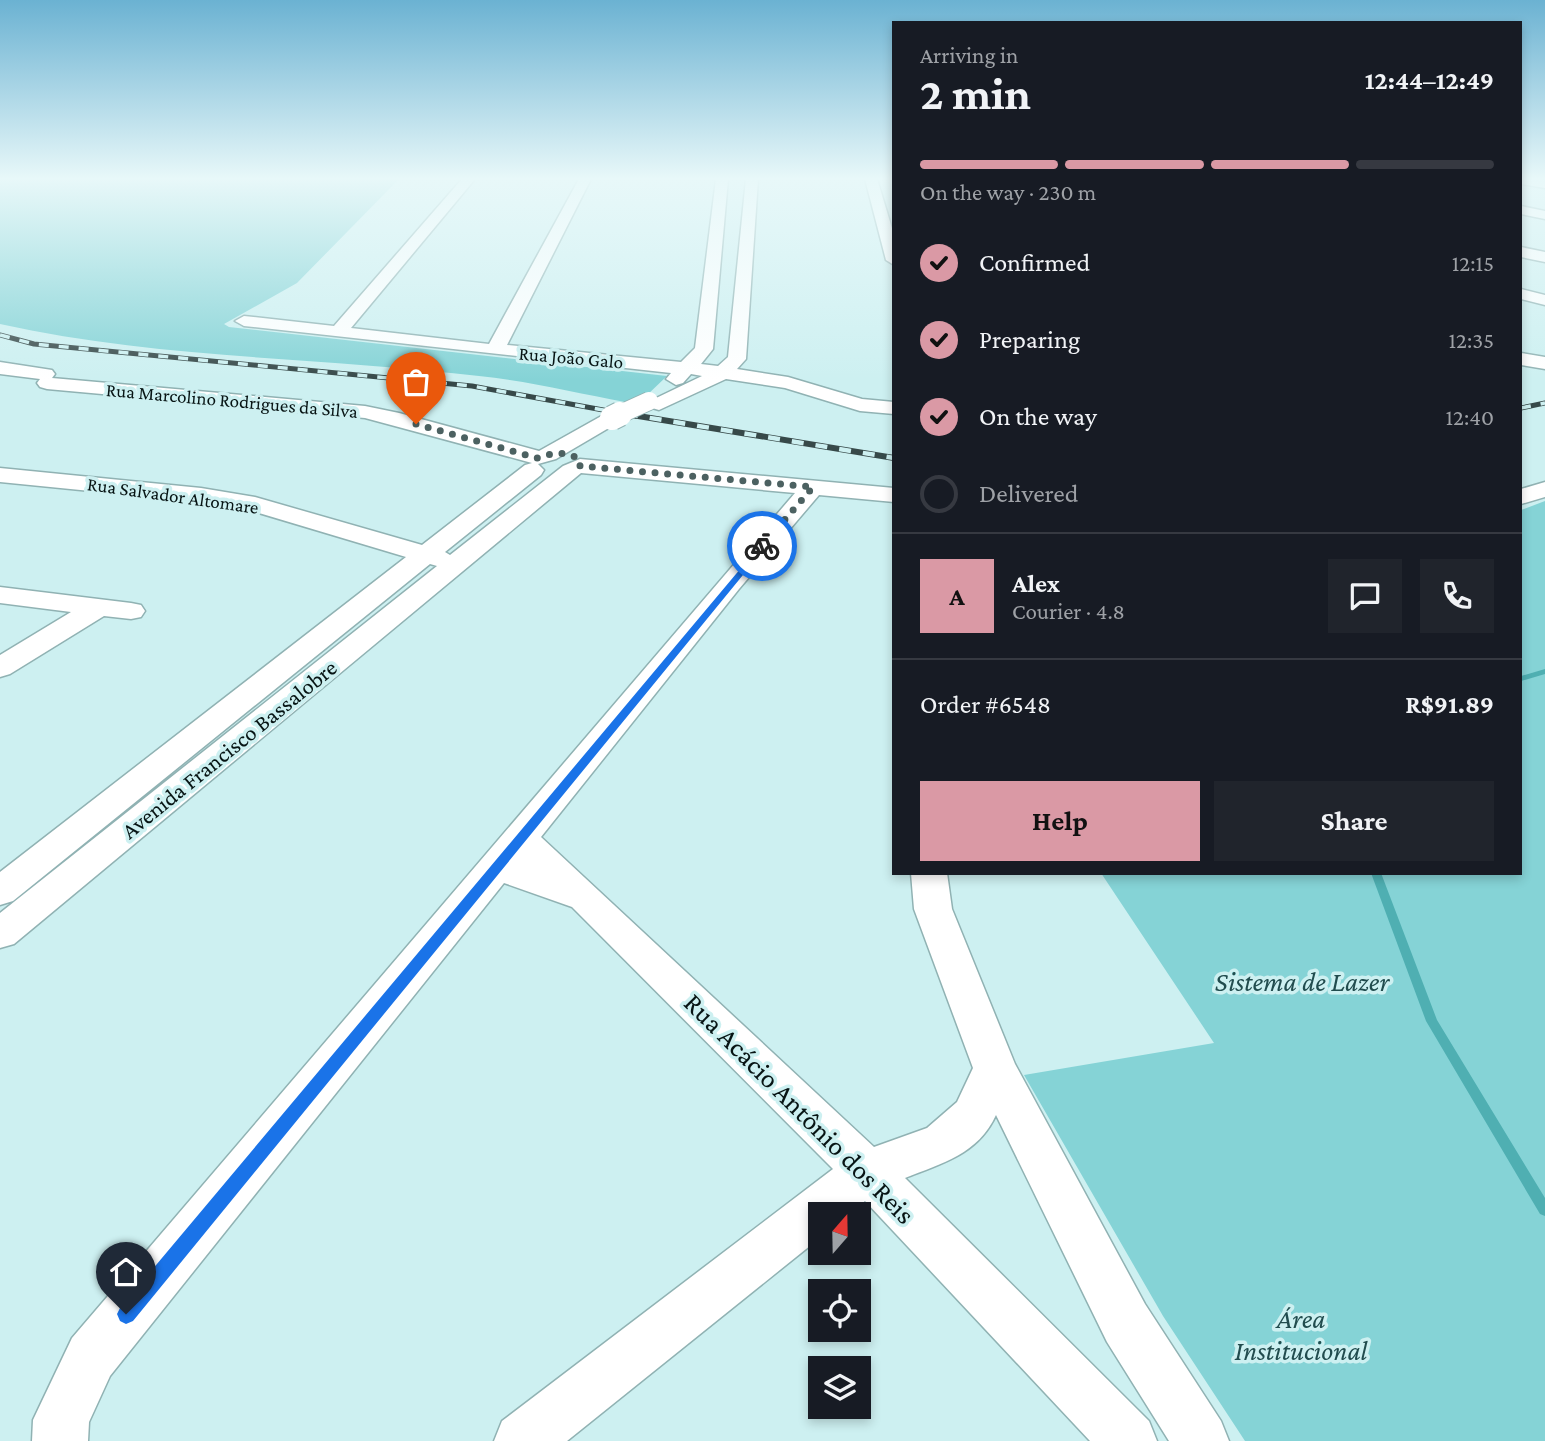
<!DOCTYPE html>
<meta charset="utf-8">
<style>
:root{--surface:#171b24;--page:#20242c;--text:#f1f3f6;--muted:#9ea1a6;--line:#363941;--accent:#da99a5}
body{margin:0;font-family:"Crimson Pro",serif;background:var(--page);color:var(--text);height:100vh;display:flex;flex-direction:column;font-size:26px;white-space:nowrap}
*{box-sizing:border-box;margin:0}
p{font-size:23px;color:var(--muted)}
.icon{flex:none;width:38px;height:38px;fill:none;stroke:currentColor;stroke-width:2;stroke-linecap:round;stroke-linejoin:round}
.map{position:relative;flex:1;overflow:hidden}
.side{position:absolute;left:892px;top:21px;width:630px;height:854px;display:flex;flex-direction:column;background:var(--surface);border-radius:0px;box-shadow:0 4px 10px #0003}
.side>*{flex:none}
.needle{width:46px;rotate:20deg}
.controls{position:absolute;left:808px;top:1202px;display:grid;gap:14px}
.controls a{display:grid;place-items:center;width:63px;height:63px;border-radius:0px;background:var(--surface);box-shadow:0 4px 10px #0003;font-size:35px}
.pin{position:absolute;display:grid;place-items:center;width:60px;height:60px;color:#fff;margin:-72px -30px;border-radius:50% 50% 50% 0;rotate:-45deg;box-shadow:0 0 7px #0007}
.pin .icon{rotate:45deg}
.courier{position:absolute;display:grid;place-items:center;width:70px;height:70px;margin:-35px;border:5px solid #1a73e8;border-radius:50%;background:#fff;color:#222;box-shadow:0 2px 9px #0007}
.headline em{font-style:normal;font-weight:700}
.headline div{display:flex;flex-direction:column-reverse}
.headline{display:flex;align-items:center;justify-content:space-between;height:119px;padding:0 28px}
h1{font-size:46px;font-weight:700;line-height:52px}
.bar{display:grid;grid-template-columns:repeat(4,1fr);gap:10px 7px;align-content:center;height:84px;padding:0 28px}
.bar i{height:9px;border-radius:5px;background:var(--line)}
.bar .selected{background:var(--accent)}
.bar p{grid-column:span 4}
.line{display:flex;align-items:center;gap:18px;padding:0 28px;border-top:2px solid var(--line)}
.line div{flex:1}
.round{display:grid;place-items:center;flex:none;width:74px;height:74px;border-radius:0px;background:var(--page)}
ol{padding:0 28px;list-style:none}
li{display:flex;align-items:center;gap:21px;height:77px}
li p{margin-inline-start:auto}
li .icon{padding:7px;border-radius:50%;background:var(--accent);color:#111;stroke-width:4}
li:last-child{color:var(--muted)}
li i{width:38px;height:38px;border:4px solid var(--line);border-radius:50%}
.button{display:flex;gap:14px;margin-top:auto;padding:14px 28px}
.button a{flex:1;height:80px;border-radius:0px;background:var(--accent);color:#111;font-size:28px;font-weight:700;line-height:80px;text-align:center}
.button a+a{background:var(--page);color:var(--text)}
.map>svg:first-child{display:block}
.green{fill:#85d3d6}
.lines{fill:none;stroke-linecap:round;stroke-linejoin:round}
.stream{fill:#4fafb2;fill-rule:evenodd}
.street-casing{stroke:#90b2b3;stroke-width:3}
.street{fill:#fff;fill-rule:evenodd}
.rail-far1-casing{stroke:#374949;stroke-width:5}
.rail-casing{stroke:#374949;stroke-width:6}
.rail-far1{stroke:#cdf0f1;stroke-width:3.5;stroke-dasharray:10;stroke-linecap:butt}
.rail{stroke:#cdf0f1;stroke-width:4.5;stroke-dasharray:12;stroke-linecap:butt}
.street-bridge-far1-casing{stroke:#90b2b3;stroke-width:20;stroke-linecap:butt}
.street-bridge-casing{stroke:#90b2b3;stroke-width:26;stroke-linecap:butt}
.street-bridge-far1{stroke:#fff;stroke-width:18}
.street-bridge{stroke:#fff;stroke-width:24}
.route{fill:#1a73e8}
.done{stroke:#4c6161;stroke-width:7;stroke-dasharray:0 12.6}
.labels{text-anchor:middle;stroke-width:7;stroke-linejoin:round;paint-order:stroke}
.far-street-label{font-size:19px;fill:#071414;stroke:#cdf0f1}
.street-label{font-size:23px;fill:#071414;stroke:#cdf0f1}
.near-park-label{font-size:28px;font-style:italic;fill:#214c4e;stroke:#cdf0f1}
.near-street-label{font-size:28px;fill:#071414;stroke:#cdf0f1}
</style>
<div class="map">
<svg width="1545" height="1441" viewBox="0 0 1545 1441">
<rect width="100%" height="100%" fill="#cdf0f1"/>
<path class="green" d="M0,179H399L297,283L224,324L229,327L667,376L645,397L625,402C577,393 528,381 479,376C320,357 157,359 0,324Z
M1545,501V1441H1245L1163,1316L1024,1075L1214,1043L1101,873H1521V510Z"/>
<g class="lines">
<path class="stream" d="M1545,669V674L1521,681V676Z
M1371,873H1381L1437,1020L1545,1198V1216L1540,1214L1426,1021Z"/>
<defs>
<path id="street" d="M462,179H475L351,328L489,344L579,179H591L507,345L681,362L695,348L716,179H728L713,349L701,364L718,366L728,357L746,179H758L746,359L737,369L788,377L862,399L894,402V414L860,411L785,388L726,379L659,410L652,408L649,404L652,400L702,376L691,374L683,383L676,385L666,379L671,373L244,326L235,321L244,316L334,326Z
M865,179H877L894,235V265L886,260Z
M1521,179L1545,180V188L1521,184Z
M1521,206L1545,211V219L1521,214Z
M1521,247L1545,252V262L1521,257Z
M1521,289L1545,295V305L1521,299Z
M1521,353L1545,357V369L1521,365Z
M0,362L52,370L55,374L52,378L365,406L399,413L539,451L605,414H619L623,418L619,422L556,459L538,464L544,470L541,475L445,552L450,555L563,466L580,459L894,488V502L819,495L739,589L541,837L874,1147L927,1128L957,1102L973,1068L914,909L911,873H947L952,909L1015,1064L1145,1304L1221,1421L1229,1441H1169L1107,1342L996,1115C978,1154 943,1163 905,1178L1149,1421L1157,1441H1090L865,1201L848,1214H821V1237L567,1441H494L502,1421L833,1169L572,907L504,883L110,1376L89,1422L88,1441H32L33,1420L72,1338L795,493L581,473L14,944L0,948V913L437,566L430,564L13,901L0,905V872L406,557L252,511L201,502L0,482V468L201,488L255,497L422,545L525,465L532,463L365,418L47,389L40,387L37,383L40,379L0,374Z
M1545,482V497L1521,504V489Z
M0,587L131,603L141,605L145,611L141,617L131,619L104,616L10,674L0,677V655L71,612L0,603Z"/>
</defs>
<use href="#street" class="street-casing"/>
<use href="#street" class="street"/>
<defs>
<path id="rail-far1" d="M0,335L34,344L472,386L636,416
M1521,408L1545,403"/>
<path id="rail" d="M626,414L894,458"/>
</defs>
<use href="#rail-far1" class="rail-far1-casing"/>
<use href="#rail" class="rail-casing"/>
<use href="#rail-far1" class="rail-far1"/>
<use href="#rail" class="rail"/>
<defs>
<path id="street-bridge-far1" d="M616,416L649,401"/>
<path id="street-bridge" d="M612,418L620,414"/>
</defs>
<use href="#street-bridge-far1" class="street-bridge-far1-casing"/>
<use href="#street-bridge" class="street-bridge-casing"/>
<use href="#street-bridge-far1" class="street-bridge-far1"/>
<use href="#street-bridge" class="street-bridge"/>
</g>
<linearGradient id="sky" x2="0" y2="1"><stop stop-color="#6bb2d2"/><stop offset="0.47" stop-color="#e8f8f9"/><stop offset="1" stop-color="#e8f8f9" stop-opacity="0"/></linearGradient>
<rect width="1545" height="380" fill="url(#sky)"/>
<path class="route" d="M762,543L767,546L765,548L133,1321L126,1324L120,1321L117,1314L120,1308Z"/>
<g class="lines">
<path class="done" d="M416,424L537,458C551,453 567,450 580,460V466L813,487L762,546"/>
</g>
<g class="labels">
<g class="far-street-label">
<text transform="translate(571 357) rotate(5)" y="7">Rua João Galo</text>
<text transform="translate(232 400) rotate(5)" y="7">Rua Marcolino Rodrigues da Silva</text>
<text transform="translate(173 495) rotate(8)" y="7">Rua Salvador Altomare</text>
</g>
<g class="street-label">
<text transform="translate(229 749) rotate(-39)" y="8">Avenida Francisco Bassalobre</text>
</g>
<g class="near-park-label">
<text x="1302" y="991">Sistema de Lazer</text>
<text x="1301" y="1328">Área<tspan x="1301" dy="32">Institucional</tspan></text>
</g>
<g class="near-street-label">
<text transform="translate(800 1108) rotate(45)" y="10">Rua Acácio Antônio dos Reis</text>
</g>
</g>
</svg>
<div class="controls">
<a><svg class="needle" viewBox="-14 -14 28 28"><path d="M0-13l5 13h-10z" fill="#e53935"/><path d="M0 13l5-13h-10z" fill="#9ea1a6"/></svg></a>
<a><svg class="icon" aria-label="locate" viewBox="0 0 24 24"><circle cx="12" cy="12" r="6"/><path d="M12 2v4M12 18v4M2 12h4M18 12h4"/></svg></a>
<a><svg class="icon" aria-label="layers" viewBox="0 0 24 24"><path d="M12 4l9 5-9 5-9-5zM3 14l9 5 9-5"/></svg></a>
</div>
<div class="pin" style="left:416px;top:424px;background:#ea580c"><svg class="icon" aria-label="bag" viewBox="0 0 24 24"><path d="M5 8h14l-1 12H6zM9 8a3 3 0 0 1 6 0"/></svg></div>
<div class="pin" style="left:126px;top:1314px;background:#1f2937"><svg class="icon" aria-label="home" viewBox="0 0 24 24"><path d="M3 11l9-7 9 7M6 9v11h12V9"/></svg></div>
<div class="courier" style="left:762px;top:546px"><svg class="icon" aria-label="bike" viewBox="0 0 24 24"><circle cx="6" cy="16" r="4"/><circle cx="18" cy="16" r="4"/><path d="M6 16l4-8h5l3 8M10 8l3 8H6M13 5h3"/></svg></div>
<section class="side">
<div class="headline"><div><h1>2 min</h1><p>Arriving in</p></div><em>12:44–12:49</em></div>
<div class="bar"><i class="selected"></i><i class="selected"></i><i class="selected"></i><i></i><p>On the way · 230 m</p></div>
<ol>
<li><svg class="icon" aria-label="check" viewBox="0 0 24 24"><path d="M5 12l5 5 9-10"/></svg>Confirmed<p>12:15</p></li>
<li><svg class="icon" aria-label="check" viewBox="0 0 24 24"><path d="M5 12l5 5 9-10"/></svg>Preparing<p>12:35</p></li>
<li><svg class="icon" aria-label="check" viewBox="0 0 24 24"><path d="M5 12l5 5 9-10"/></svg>On the way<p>12:40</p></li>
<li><i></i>Delivered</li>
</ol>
<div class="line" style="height:126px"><b class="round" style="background:var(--accent);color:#111">A</b><div><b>Alex</b><p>Courier · 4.8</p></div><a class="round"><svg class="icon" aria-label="chat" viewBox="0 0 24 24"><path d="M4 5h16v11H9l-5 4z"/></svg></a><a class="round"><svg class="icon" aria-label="phone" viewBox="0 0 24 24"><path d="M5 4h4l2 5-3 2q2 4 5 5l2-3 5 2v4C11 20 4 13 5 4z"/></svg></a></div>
<div class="line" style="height:91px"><div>Order #6548</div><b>R$91.89</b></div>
<div class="button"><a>Help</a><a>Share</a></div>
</section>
</div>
